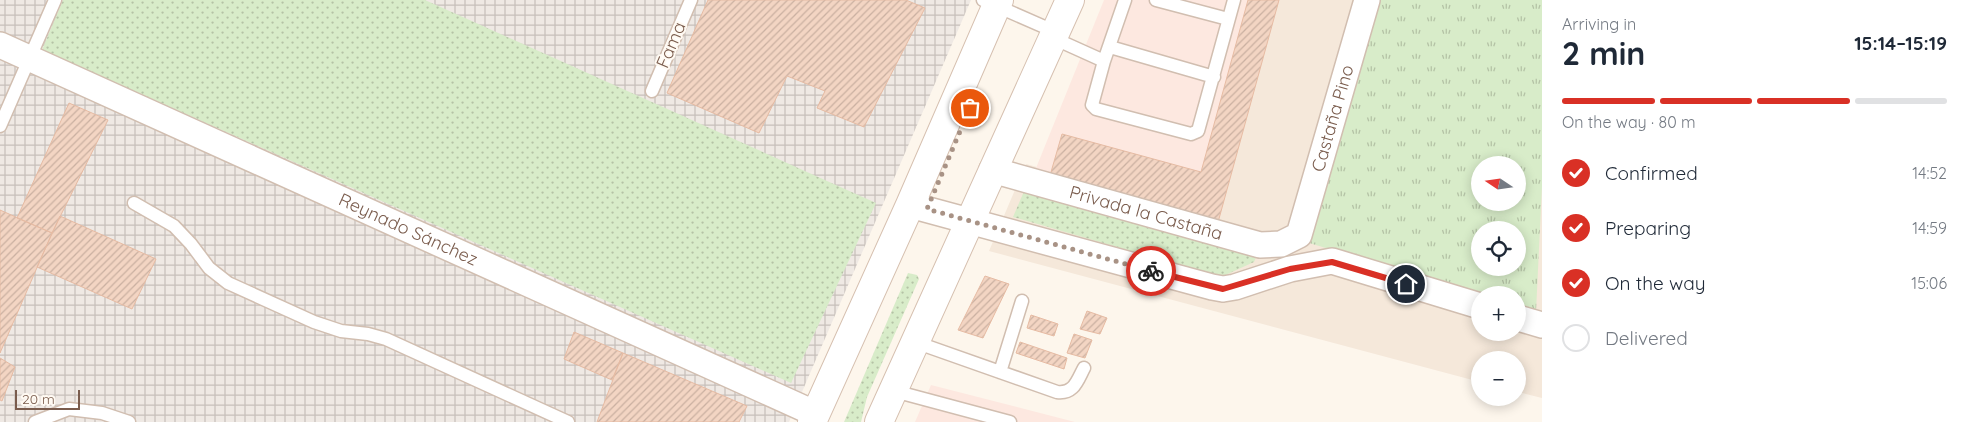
<!DOCTYPE html>
<meta charset="utf-8">
<style>
:root{--surface:#fff;--page:#f6f6f7;--text:#1f2937;--muted:#747a83;--line:#e0e1e3;--accent:#d93025}
body{margin:0;font-family:Quicksand,sans-serif;background:var(--page);color:var(--text);height:100vh;display:flex;flex-direction:column;font-size:19px;white-space:nowrap}
*{box-sizing:border-box;margin:0}
p{font-size:16px;color:var(--muted)}
.icon{flex:none;width:28px;height:28px;fill:none;stroke:currentColor;stroke-width:2;stroke-linecap:round;stroke-linejoin:round}
.map{position:relative;flex:1;overflow:hidden}
.panel{display:flex;flex-direction:column;background:var(--surface);width:425px}
.panel>*{flex:none}
.needle{width:32px;rotate:283deg}
.buttons{position:absolute;left:1471px;top:156px;display:grid;gap:10px}
.buttons a{display:grid;place-items:center;width:55px;height:55px;border-radius:50%;background:var(--surface);box-shadow:0 2px 12px #0003;font-size:25px}
.scale{position:absolute;left:15px;bottom:12px;width:65px;box-sizing:border-box;padding-left:5px;border:2px solid #7a5c4d;border-top:0;font-size:14px;line-height:18px;white-space:nowrap;color:#7a5c4d;-webkit-text-stroke:4px #fffaf3;paint-order:stroke}
.pin{position:absolute;display:grid;place-items:center;width:42px;height:42px;color:#fff;margin:-21px;border:2px solid #fff;border-radius:50%;box-shadow:0 1px 5px #0007}
.courier{position:absolute;display:grid;place-items:center;width:50px;height:50px;margin:-25px;border:4px solid #d93025;border-radius:50%;background:#fff;color:#222;box-shadow:0 1px 6px #0007}
.overview em{font-style:normal;font-weight:700}
.overview div{display:flex;flex-direction:column-reverse}
.overview{display:flex;align-items:center;justify-content:space-between;height:85px;padding:0 20px}
h1{font-size:32px;font-weight:700;line-height:38px}
.bar{display:grid;grid-template-columns:repeat(4,1fr);gap:8px 5px;align-content:center;height:60px;padding:0 20px}
.bar i{height:6px;border-radius:4px;background:var(--line)}
.bar .on{background:var(--accent)}
.bar p{grid-column:span 4}
ol{padding:0 20px;list-style:none}
li{display:flex;align-items:center;gap:15px;height:55px}
li p{margin-inline-start:auto}
li .icon{padding:5px;border-radius:50%;background:var(--accent);color:#fff;stroke-width:4}
li:last-child{color:var(--muted)}
li i{width:28px;height:28px;border:2px solid var(--line);border-radius:50%}
main{display:flex;flex:1;min-height:0}
.map>svg:first-child{display:block}
.residential{fill:#f5e8da;fill-rule:evenodd}
.commercial{fill:#fde8e0}
.industrial{fill:url(#industrial-grid)}
.grass{fill:url(#grass-dots)}
.park{fill:url(#park-tufts);fill-rule:evenodd}
.building{fill:url(#building-hatch);stroke:#e6bba3}
.lines{fill:none;stroke-linecap:round;stroke-linejoin:round}
.lane-casing{stroke:#d1beb0;stroke-width:15}
.street-casing{stroke:#d1beb0;stroke-width:28}
.secondary-casing{stroke:#d6c0b0;stroke-width:30}
.lane{stroke:#fff;stroke-width:12}
.street{stroke:#fff;stroke-width:25}
.secondary{stroke:#fff;stroke-width:28}
.done{stroke:#a89285;stroke-width:5;stroke-dasharray:0 9}
.route{stroke:#d93025;stroke-width:6}
.labels{text-anchor:middle;stroke-width:4;stroke-linejoin:round;paint-order:stroke}
.street-label{font-size:18px;fill:#7a5c4d;stroke:#fffaf3}
</style>
<main>
<div class="map">
<svg width="1542" height="422" viewBox="0 0 1542 422">
<defs>
<pattern id="industrial-grid" width="8" height="8" patternUnits="userSpaceOnUse" patternTransform="scale(1.25)"><rect width="8" height="8" fill="#efe9e4"/><path d="M0 4h8M4 0v8" fill="none" stroke="#c7c0bb"/></pattern>
<pattern id="grass-dots" width="8" height="8" patternUnits="userSpaceOnUse" patternTransform="scale(1.25)"><rect width="8" height="8" fill="#d8ecc9"/><path d="M2 2h.1M6 6h.1" fill="none" stroke="#b4c2a5" stroke-width="1.8" stroke-linecap="round"/></pattern>
<pattern id="park-tufts" width="24" height="20" patternUnits="userSpaceOnUse" patternTransform="scale(1.25)"><rect width="24" height="20" fill="#d8ecc9"/><path d="M3 7l-1-3M5 7V3M7 7l1-3M15 17l-1-3M17 17v-4M19 17l1-3" fill="none" stroke="#b4c2a5"/></pattern>
<pattern id="building-hatch" width="6" height="6" patternUnits="userSpaceOnUse" patternTransform="scale(1.25)"><rect width="6" height="6" fill="#f3d5c3"/><path d="M-1 1l2-2M0 6l6-6M5 7l2-2" fill="none" stroke="#cab0a1"/></pattern>
</defs>
<rect width="100%" height="100%" fill="#fdf6ec"/>
<path class="residential" d="M1276,0H1542V398L1518,392V360H1480V382L989,251L1026,164L1219,217ZM1480,165H1518V202H1480ZM1480,230H1518V268H1480ZM1480,295H1518V332H1480Z"/>
<path class="commercial" d="M1104,0H1279L1217,226L1034,173Z
M931,385L1075,422H915Z"/>
<path class="industrial" d="M0,0H971L789,422H0Z"/>
<path class="grass" d="M63,0H425L876,203L791,383L42,50Z
M1025,189L1258,253L1254,262L1221,277L1013,217Z
M908,273L917,275L919,279L867,397L861,422H844Z"/>
<path class="park" d="M1378,0H1542V186L1536,312L1518,307V295H1480L1306,242ZM1480,165H1518V202H1480ZM1480,230H1518V268H1480Z"/>
<path class="building" d="M708,0H906L925,8L864,127L817,108L825,91L787,76L759,133L667,93Z
M1248,0H1279L1217,226L1049,179L1062,134L1201,172Z
M69,103L108,120L52,233L17,218Z
M0,210L52,233L0,353Z
M60,216L156,259L132,309L37,267Z
M985,276L1009,284L983,338L958,330Z
M1087,311L1107,318L1100,334L1080,329Z
M1031,315L1058,324L1054,336L1027,328Z
M574,332L623,353L612,380L564,359Z
M1074,334L1092,340L1085,358L1067,353Z
M1020,342L1067,358L1064,369L1016,353Z
M623,353L747,406L739,422H597Z
M0,358L15,367L2,401L0,400Z"/>
<g class="lines">
<defs>
<path id="lane" d="M983,0L1056,32
M1125,0L1104,61L1092,105L1096,109L1191,134L1198,131L1234,0
M1156,0L1228,19
M1053,38L1104,61
M1110,47L1214,77
M652,91L691,0
M0,126L55,0
M134,203L174,226L191,244L209,268L228,283L314,322L341,331L368,334L386,339L568,422
M915,342L1057,392C1074,394 1077,381 1084,368
M1000,372L1022,301
M894,391L1010,422
M35,422L69,409L102,413L129,422"/>
<g id="street">
<path id="s1" d="M0,45L816,414"/>
<path id="s2" d="M992,170L1260,245L1281,244L1299,235L1367,0"/>
<path d="M910,205L1212,287L1223,289L1235,287L1290,269L1332,261L1480,306"/>
<path d="M1518,318L1542,325"/>
</g>
<path id="secondary" d="M812,422L910,205L999,0
M879,422L1070,0"/>
</defs>
<use href="#lane" class="lane-casing"/>
<use href="#street" class="street-casing"/>
<use href="#secondary" class="secondary-casing"/>
<use href="#lane" class="lane"/>
<use href="#street" class="street"/>
<use href="#secondary" class="secondary"/>
</g>
<g class="lines">
<path class="done" d="M970,108L927,209L1151,271"/>
<path class="route" d="M1151,271L1223,289L1290,269L1332,262L1406,284"/>
</g>
<g class="labels">
<g class="street-label">
<text transform="translate(671 45) rotate(-67)" y="6">Fama</text>
<text dy="6" stroke="none"><textPath href="#s2" startOffset="441">Castaña Pino</textPath></text>
<text dy="6" stroke="none"><textPath href="#s2" startOffset="160">Privada la Castaña</textPath></text>
<text dy="6" stroke="none"><textPath href="#s1" startOffset="448">Reynado Sánchez</textPath></text>
</g>
</g>
</svg>
<div class="buttons">
<a><svg class="needle" viewBox="-14 -14 28 28"><path d="M0-13l5 13h-10z" fill="#e53935"/><path d="M0 13l5-13h-10z" fill="#747a83"/></svg></a>
<a><svg class="icon" aria-label="locate" viewBox="0 0 24 24"><circle cx="12" cy="12" r="6"/><path d="M12 2v4M12 18v4M2 12h4M18 12h4"/></svg></a>
<a>+</a>
<a>−</a>
</div>
<div class="scale">20 m</div>
<div class="pin" style="left:970px;top:108px;background:#ea580c"><svg class="icon" aria-label="bag" viewBox="0 0 24 24"><path d="M5 8h14l-1 12H6zM9 8a3 3 0 0 1 6 0"/></svg></div>
<div class="pin" style="left:1406px;top:284px;background:#1f2937"><svg class="icon" aria-label="home" viewBox="0 0 24 24"><path d="M3 11l9-7 9 7M6 9v11h12V9"/></svg></div>
<div class="courier" style="left:1151px;top:271px"><svg class="icon" aria-label="bike" viewBox="0 0 24 24"><circle cx="6" cy="16" r="4"/><circle cx="18" cy="16" r="4"/><path d="M6 16l4-8h5l3 8M10 8l3 8H6M13 5h3"/></svg></div>
</div>
<section class="panel">
<div class="overview"><div><h1>2 min</h1><p>Arriving in</p></div><em>15:14–15:19</em></div>
<div class="bar"><i class="on"></i><i class="on"></i><i class="on"></i><i></i><p>On the way · 80 m</p></div>
<ol>
<li><svg class="icon" aria-label="check" viewBox="0 0 24 24"><path d="M5 12l5 5 9-10"/></svg>Confirmed<p>14:52</p></li>
<li><svg class="icon" aria-label="check" viewBox="0 0 24 24"><path d="M5 12l5 5 9-10"/></svg>Preparing<p>14:59</p></li>
<li><svg class="icon" aria-label="check" viewBox="0 0 24 24"><path d="M5 12l5 5 9-10"/></svg>On the way<p>15:06</p></li>
<li><i></i>Delivered</li>
</ol>
</section>
</main>
